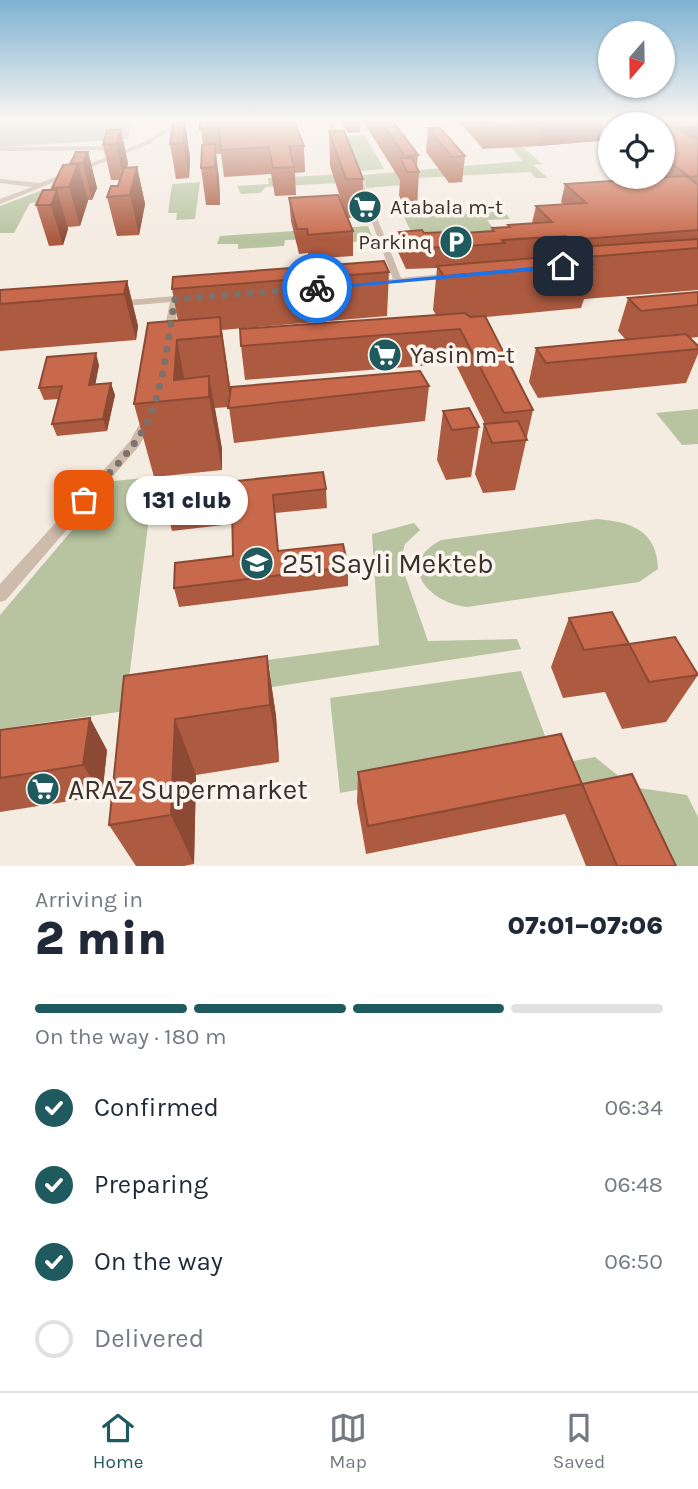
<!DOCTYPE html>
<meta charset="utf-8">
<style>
:root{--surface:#fff;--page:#f2f2f3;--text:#1f2937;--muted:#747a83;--line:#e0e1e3;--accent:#1f5a5e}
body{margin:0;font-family:Karla,sans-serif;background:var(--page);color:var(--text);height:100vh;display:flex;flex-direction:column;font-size:26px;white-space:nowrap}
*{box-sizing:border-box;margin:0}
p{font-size:23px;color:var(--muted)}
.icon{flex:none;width:38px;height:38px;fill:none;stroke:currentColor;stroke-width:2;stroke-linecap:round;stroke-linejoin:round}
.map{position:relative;height:866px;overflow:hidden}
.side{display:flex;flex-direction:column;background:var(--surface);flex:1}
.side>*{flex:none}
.needle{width:46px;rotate:200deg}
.buttons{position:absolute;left:598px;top:21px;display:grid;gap:14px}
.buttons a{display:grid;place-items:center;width:77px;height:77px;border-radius:50%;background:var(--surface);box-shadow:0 2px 5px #0004;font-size:35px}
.pin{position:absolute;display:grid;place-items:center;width:60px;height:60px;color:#fff;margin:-30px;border-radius:14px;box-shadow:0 4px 10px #0006}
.courier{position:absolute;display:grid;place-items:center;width:70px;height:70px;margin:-35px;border:5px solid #1a73e8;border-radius:50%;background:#fff;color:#222;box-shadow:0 2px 9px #0007}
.bubble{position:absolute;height:49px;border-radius:24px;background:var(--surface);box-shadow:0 2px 5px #0004;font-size:23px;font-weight:800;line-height:49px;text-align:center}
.headline em{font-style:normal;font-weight:800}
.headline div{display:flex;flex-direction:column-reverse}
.headline{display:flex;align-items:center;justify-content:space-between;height:119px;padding:0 35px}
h1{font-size:46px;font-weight:800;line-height:52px}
.bar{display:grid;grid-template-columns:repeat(4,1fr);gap:10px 7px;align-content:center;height:84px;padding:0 35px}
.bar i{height:9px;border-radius:5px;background:var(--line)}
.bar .current{background:var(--accent)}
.bar p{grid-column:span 4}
ol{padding:0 35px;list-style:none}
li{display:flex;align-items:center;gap:21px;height:77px}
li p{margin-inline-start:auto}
li .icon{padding:7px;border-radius:50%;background:var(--accent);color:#fff;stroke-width:4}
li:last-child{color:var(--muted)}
li i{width:38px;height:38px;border:4px solid var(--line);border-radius:50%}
.tab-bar{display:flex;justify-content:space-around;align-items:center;height:98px;border-top:2px solid var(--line);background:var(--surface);font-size:19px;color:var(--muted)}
.tab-bar a{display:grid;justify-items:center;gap:4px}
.tab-bar .current{color:var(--accent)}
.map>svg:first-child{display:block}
.green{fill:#b8c4a0}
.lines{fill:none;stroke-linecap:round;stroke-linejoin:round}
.street{fill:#cdbbac;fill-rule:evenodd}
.wall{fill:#ac5a40}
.shaded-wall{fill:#8c4a34}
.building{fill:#c8694b;stroke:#8c4a34;stroke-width:2}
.route{fill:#1a73e8}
.done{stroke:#7c716b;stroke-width:7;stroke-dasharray:0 12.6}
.labels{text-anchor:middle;stroke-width:7;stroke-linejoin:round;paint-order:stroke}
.far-poi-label{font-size:21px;fill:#3b302b;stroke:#fbf5ee;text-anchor:start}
.poi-label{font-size:24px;fill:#3b302b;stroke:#fbf5ee;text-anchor:start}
.near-poi-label{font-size:28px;fill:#3b302b;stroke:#fbf5ee;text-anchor:start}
</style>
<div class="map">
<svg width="698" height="866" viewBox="0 0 698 866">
<rect width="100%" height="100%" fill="#f4ebe1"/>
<path class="green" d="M0,119H132L128,139L0,147Z
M365,135L384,169L360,171L344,136Z
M507,141H516L542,164L533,165L548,178H536L530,172L400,179L403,185L366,188L363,175L522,161Z
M350,174L354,182L266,187L260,193L241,194L237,186L269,184L268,178Z
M200,182L195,219L176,220L177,213H168L172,184Z
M61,188L52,202L30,203L14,233H0V206L45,189Z
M504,211L510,219L487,220L497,233L414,238L404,217Z
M368,226L374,241L350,242L345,238L285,240L284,246L238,249V244H217L220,236Z
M698,409V444L682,445L656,413Z
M154,477L125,711L0,729V615L114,481Z
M597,519C631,522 657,530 658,569L639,582L467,607C428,603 395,564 441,540Z
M414,523L420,530L405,544L400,561L428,641L517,639L521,649L174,702L177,672L379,645L372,534Z
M521,671L552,755L340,793L330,698Z
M595,757L632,787L687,795L698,817V866H639L611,805L565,814L546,766Z"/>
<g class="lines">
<path class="street" d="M180,119H186L149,144L0,204V199L32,187L0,183V179L40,183L145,142Z
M325,119H331L345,146H341Z
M0,147L119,146L122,148L119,150L0,151Z
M358,175L361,177L401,278L453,273L457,276L456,278L371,285V281L393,279L355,177Z
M188,295L193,298L191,300L179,302L173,337L168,340L163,337L170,302L115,307L110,304L115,301Z
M148,415L154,419L139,446L6,600L0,602V584L130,441L144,416Z"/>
</g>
<path class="wall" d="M200,119L304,146L305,172L295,173L296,195L275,196L271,174L224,177L221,154H216L219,179L220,205H206L201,168L203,145Z
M340,119H360V132L348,133Z
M363,119H391L418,155L417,167L419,172L417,209L405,210L399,195L400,180L363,121Z
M457,119H603L599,141L538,146L483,149Z
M698,119V290L584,299L581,308L486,317L533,410L515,490L483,493L475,474L484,424H485L455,363L245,380L241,346L436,315L433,310L437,268L406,269L398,252L399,232L448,234L491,231L492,228L508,227V225L532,223L536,206L563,204L561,202L565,184L661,178L659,177H663V124H611V140L606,136L610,120Z
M185,123L190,157L189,178L176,179L170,144Z
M428,128L465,156L462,182L449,183L426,152Z
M107,130L128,163L127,167H137L145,204L139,235L117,236L107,197L118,186L120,180H111L103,145Z
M329,131L363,179V217L347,218L353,231V256L309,259L308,253L299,254L291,221L289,198L343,206L330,166Z
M88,152L97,188L92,200H88L80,226L68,227V229L63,245L49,246L36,205L53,190L52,188L70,165V164Z
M389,272L387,316L222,330L231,393L429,386L425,421L234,443L229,407L215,408L222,449V470L154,477L134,404L178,321L172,289Z
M127,281L138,326L136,340L0,351V290Z
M698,292V337L689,338L698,346V354L686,383L538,398L529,382L536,348L626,340L618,331L628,298Z
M99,365L95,384L115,395L107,431L57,436L52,424L59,399L44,400L39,388Z
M443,411L479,427L471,477L446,480L437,460Z
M168,488L326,489L327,508L275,513L278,551L348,567V586L179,607L174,588L233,556L232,524L172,531L167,512Z
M569,618L698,675L666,722L622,729L605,692L563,698L551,667Z
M267,656L276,716L279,762L196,775L194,864L184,866H136L109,825L124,676Z
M0,730L107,750L102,796L0,812Z
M358,772L582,784L676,866H586L565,814L366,854L357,802Z"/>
<path class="shaded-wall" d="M604,120L599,141L538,146L542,124Z
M185,123L190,157L189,178L183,143Z
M698,126V142L677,128Z
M121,129L128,163L124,180L116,144Z
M215,144L219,179L220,205L215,167Z
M88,152L97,188L92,200L83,163Z
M78,164L88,201L80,226L69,187Z
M137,167L145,204L139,235L130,195Z
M57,190L68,229L63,245L51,205Z
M127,281L138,326L136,340L124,294Z
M220,317L230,387L231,407L221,336Z
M177,340L188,399L174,380Z
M96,353L99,365L93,397L89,385Z
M209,376L222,449V470L209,397Z
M111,383L115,395L107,431L103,419Z
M267,656L276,716L279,762L270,705Z
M90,718L107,750L102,796L83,765Z
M175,719L196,775L194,864L171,815Z"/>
<path class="building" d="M200,119H293L304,146H289L294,167L273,168L269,147L221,150L219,128L200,129Z
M379,119H391L418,155L405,156Z
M478,119H603L604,120L485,127Z
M638,119H698V126L677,128L698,140V176L690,177L663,158V124H616L610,120Z
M185,123L183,143L170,144L173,124Z
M428,128H440L465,156L452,157Z
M121,129L116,144L103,145L107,130Z
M329,131H344L363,179H346Z
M215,144V167L201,168L202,145Z
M76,152H88L83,163L70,164Z
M401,158H412L419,172H407Z
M78,164L69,187L52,188L63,165Z
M137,167L130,195L107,197L111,186H118L124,168Z
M686,176L698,185V230L570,240L566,236L502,240L505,243L456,247L407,248L399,232L422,230L424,233L447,232L448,234L494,231L492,228L510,227L508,225L552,222L536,206L586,203L565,184Z
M43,190H57L51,205H36Z
M338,195L353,231L308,235L307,229H297L289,198Z
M698,239V248L587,257L578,247Z
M583,254L593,264L444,276L437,266Z
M384,261L389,272L172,289L173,277Z
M127,281L124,294L0,304V290Z
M698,292V305L641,311L628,298Z
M465,313L470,317L485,316L533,410L504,413L460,329L241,346L240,329Z
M220,317L221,336L177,340L174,380L209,376V397L134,404L148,323Z
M686,334L698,346V349L546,363L536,348Z
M96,353L89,385L111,383L103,419L52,424L62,386L39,388L47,357Z
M420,371L429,386L228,408L231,387Z
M469,408L479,427L452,430L443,411Z
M518,421L527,440L492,443L484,424Z
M323,472L326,489L273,495L278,551L343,544L348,567L174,588L175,563L233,556L232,505L167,512L168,488Z
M612,612L629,644L584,650L569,618Z
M675,637L698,675L649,682L629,644Z
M267,656L270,705L175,719L171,815L109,825L124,676Z
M90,718L83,765L0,778V730Z
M561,734L582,784L368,826L358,772Z
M632,774L676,866H617L582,784Z"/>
<linearGradient id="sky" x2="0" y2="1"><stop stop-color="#7eb2d2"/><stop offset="0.5" stop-color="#faf6f2"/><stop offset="1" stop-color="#faf6f2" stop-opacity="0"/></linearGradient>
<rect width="698" height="240" fill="url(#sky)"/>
<path class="route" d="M563,264L566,268L317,290L312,288Z"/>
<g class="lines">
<path class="done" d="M84,500C104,478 128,456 143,430C164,393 167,341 175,299L317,288"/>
</g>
<defs>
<symbol id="supermarket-disc" viewBox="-11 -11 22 22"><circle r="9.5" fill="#1f5a5e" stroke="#fbf5ee"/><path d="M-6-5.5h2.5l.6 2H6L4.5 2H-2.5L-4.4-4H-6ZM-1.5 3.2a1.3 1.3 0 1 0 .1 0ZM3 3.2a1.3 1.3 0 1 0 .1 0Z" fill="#fff"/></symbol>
<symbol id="parking-disc" viewBox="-11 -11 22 22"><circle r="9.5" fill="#1f5a5e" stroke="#fbf5ee"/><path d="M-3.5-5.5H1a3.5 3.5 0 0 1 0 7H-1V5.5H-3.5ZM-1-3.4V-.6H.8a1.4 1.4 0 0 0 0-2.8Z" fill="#fff"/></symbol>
<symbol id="school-disc" viewBox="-11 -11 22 22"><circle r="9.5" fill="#1f5a5e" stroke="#fbf5ee"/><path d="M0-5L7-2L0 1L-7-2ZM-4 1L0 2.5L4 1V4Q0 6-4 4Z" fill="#fff"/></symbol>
</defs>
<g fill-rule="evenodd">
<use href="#supermarket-disc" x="346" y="188" width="38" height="38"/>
<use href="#parking-disc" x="437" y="223" width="38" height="38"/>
<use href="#supermarket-disc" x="366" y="336" width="38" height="38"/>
<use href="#school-disc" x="238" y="544" width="38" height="38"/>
<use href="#supermarket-disc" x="24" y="770" width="38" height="38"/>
</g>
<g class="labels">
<g class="far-poi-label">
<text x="390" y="214">Atabala m-t</text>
<text x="432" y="249" text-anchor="end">Parkinq</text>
</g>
<g class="poi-label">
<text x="410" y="363">Yasin m-t</text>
</g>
<g class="near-poi-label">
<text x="282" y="573">251 Sayli Mekteb</text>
<text x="68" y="799">ARAZ Supermarket</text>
</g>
</g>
</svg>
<div class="buttons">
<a><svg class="needle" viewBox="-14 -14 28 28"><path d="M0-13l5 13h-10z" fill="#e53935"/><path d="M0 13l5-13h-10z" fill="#747a83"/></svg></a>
<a><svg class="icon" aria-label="locate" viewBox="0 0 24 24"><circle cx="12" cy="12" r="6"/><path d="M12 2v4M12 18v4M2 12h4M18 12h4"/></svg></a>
</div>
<div class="pin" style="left:84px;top:500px;background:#ea580c"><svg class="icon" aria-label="bag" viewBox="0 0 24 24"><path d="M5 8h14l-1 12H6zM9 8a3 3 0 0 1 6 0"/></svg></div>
<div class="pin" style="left:563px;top:266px;background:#1f2937"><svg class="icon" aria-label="home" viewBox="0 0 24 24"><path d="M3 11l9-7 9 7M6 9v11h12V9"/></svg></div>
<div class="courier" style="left:317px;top:288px"><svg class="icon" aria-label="bike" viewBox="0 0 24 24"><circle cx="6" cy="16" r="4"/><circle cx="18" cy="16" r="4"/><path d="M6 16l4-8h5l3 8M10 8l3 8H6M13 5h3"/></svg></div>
<div class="bubble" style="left:126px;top:476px;width:122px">131 club</div>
</div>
<section class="side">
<div class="headline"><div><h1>2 min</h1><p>Arriving in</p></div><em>07:01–07:06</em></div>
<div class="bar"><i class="current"></i><i class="current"></i><i class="current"></i><i></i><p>On the way · 180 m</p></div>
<ol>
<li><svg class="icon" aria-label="check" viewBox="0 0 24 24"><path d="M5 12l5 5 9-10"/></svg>Confirmed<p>06:34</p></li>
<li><svg class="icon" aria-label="check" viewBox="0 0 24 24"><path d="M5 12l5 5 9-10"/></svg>Preparing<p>06:48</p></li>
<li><svg class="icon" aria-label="check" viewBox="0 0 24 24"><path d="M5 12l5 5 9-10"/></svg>On the way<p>06:50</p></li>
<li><i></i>Delivered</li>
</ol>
</section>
<nav class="tab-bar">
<a class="current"><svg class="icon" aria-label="home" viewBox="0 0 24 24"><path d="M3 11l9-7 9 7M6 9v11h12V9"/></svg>Home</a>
<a><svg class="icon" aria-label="map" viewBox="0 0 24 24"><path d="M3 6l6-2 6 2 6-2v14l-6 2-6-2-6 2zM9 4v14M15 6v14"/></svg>Map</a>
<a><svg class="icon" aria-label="saved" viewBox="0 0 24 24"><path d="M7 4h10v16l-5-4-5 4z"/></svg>Saved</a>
</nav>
